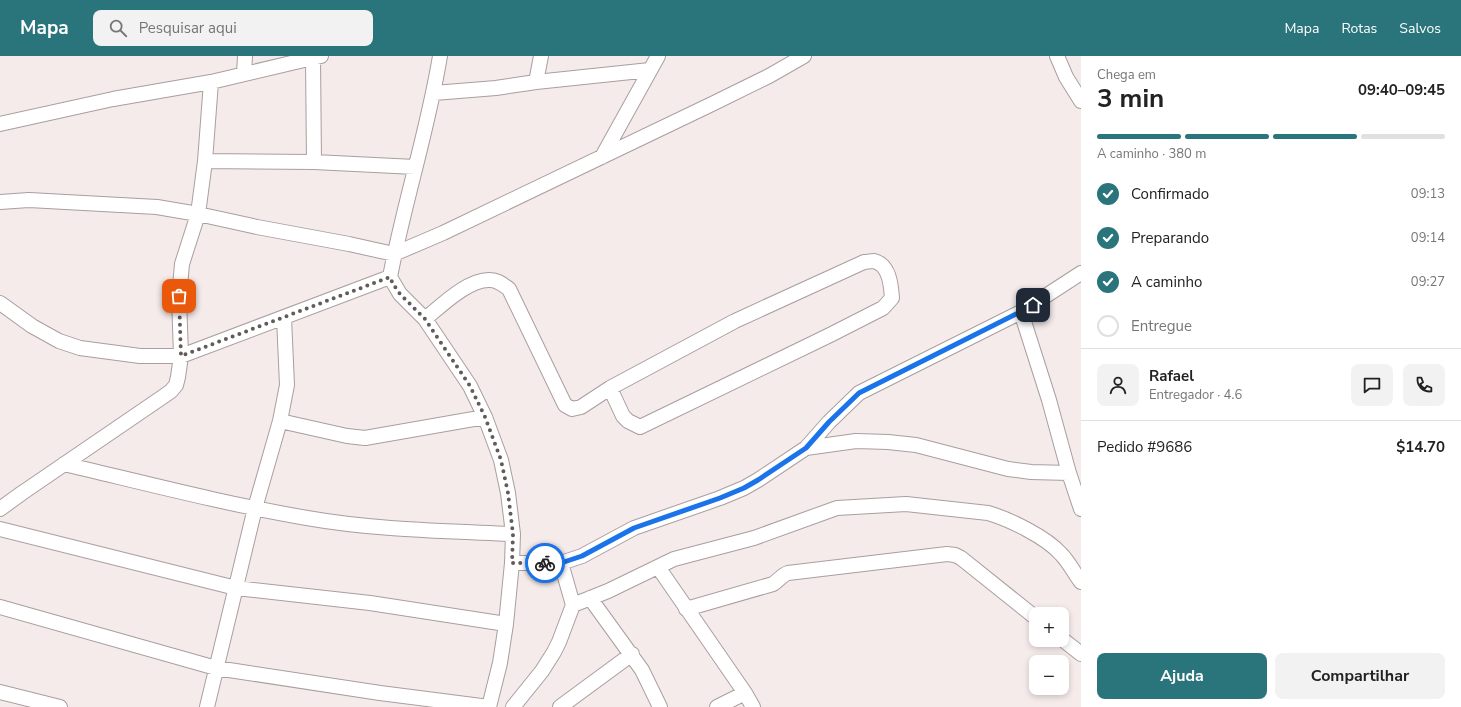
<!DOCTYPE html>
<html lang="pt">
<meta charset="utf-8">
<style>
:root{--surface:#fff;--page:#f2f2f2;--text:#222;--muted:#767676;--line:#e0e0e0;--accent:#2a747b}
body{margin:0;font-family:"Nunito Sans",sans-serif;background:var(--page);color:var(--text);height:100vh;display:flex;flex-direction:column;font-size:15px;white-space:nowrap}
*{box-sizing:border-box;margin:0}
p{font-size:13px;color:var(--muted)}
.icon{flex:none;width:22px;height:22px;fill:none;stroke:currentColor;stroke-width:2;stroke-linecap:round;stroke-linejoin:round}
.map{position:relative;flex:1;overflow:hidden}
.side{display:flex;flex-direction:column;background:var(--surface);width:380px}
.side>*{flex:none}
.controls{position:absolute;left:1029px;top:551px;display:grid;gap:8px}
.controls a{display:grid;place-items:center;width:40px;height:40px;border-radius:8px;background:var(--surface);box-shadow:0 2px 6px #0003;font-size:20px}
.pin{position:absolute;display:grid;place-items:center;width:34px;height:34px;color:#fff;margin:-17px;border-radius:8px;box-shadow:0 2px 6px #0006}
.courier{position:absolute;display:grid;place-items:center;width:40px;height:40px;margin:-20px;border:3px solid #1a73e8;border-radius:50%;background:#fff;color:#222;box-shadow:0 1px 5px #0007}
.head em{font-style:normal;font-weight:700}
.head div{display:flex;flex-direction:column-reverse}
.head{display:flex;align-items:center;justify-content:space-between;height:68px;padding:0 16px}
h1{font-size:26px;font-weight:700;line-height:30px}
.bar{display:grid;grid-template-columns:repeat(4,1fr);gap:6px 4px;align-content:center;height:48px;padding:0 16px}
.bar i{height:5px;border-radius:3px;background:var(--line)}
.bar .active{background:var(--accent)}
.bar p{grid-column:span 4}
.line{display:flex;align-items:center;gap:10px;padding:0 16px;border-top:1px solid var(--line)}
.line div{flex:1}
.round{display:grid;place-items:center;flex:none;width:42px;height:42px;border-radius:8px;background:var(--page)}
ol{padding:0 16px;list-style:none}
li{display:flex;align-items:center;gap:12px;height:44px}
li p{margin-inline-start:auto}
li .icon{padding:4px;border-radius:50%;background:var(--accent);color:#fff;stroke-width:4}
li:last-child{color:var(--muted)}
li i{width:22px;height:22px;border:2px solid var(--line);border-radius:50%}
.cta{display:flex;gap:8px;margin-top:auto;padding:8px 16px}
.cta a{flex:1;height:46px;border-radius:8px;background:var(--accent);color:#fff;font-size:16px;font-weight:700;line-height:46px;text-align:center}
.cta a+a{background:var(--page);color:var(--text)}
header{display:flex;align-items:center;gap:24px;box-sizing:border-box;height:56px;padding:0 20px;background:var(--accent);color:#fff}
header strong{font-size:19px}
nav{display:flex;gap:22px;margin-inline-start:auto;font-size:14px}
.search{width:280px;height:36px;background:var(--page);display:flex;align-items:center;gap:10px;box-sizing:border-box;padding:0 14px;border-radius:8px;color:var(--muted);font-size:15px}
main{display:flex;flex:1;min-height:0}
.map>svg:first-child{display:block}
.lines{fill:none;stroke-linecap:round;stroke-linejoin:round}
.minor-casing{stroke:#a89f9e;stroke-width:16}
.minor{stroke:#fff;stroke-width:14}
.done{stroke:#615b5a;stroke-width:4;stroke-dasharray:0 7.2}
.route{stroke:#1a73e8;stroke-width:5}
</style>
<header>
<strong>Mapa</strong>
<div class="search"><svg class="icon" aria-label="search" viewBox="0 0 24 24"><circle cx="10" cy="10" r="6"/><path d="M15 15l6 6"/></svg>Pesquisar aqui</div>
<nav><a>Mapa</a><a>Rotas</a><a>Salvos</a></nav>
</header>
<main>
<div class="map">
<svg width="1081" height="651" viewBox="0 0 1081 651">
<rect width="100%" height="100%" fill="#f5ebea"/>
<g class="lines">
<defs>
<path id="minor" d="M440,0C428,74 404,147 390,221L400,238L425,263L470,330L485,361L501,404L508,437L513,478L512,507L506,568L500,607L489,651
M1057,0L1066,21L1081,45
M313,2L314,106
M244,18L245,0
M536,26L541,0
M434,37L496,32L536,26L650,14
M0,68L113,43L211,26L321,0
M602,101L658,0
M205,105L314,106L415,111
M0,146L29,144L157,151L198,158L257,171L349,188L394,198L443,177L712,48L769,20L804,0
M0,247L32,270L59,285L80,292L140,300H181L390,221
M1021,256L1049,344L1069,417L1081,453
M425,263C441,250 468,223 490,224C498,224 503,229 509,233L565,349L572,353L581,351L610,332L735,265L864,206C867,206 872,205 874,205C890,209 891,230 892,242L883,252L830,279L640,371L628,365L623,360L610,332
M280,365L347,380L365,382L485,361
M806,392L856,385L888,386L916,389L1008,413L1031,416L1069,417
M64,408C145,427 225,448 307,462C375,474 445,475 513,478
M0,453L22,437L164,340L171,335L176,329L178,321L181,300L179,241L182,208L198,158L205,105L211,26
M0,473L236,532L370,547L506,568
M512,507H561L582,500L634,472L720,442L744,432L758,424L806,392L829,366L859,337L1021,256L1081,217
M658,511L745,637L753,651
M590,542L642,614L660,651
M573,549L608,535L674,503L754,482L837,452L906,448L988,457C1009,463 1046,481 1061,498C1069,506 1074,517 1081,526
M0,551L216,612L380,637L489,651
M686,553L773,528C779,524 782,519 788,517L947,498L955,499L961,502L1036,562
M1062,583L1081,598
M0,636L60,651
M207,651L255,452L280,365L287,329L284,262
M513,651L542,615L554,596L559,586L573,549L561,507
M560,651L632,598
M717,651L745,637"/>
</defs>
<use href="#minor" class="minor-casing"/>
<use href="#minor" class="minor"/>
</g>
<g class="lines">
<path class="done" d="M179,240L181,300L390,221L393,228L400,238L425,263L470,330L485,361L501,404L508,437L513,478L512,507H545"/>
<path class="route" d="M545,507H561L582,500L634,472L720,442L744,432L758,424L806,392L829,366L859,337L1020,256L1033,249"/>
</g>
</svg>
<div class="controls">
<a>+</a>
<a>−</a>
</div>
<div class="pin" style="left:179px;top:240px;background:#ea580c"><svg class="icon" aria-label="bag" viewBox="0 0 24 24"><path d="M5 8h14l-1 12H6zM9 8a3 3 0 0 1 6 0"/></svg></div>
<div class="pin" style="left:1033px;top:249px;background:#1f2937"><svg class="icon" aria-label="home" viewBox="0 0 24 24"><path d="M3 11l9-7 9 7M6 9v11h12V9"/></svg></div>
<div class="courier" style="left:545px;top:507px"><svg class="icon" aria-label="bike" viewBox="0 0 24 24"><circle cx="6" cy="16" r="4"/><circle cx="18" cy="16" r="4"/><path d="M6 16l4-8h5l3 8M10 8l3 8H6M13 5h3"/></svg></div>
</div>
<section class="side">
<div class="head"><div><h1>3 min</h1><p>Chega em</p></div><em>09:40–09:45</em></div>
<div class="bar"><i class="active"></i><i class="active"></i><i class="active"></i><i></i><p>A caminho · 380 m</p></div>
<ol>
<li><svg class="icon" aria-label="check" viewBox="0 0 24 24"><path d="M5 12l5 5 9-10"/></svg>Confirmado<p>09:13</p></li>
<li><svg class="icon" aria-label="check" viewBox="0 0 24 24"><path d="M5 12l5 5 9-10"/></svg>Preparando<p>09:14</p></li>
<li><svg class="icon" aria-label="check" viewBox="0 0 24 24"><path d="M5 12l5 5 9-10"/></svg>A caminho<p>09:27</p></li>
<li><i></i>Entregue</li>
</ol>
<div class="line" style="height:72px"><a class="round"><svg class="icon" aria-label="person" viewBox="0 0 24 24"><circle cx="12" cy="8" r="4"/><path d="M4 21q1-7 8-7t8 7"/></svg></a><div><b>Rafael</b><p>Entregador · 4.6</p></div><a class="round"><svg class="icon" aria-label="chat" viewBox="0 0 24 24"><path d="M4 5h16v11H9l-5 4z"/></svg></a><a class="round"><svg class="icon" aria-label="phone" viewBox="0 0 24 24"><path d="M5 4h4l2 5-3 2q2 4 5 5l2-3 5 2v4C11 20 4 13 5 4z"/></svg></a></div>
<div class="line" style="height:52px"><div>Pedido #9686</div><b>$14.70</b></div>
<div class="cta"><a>Ajuda</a><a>Compartilhar</a></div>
</section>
</main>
